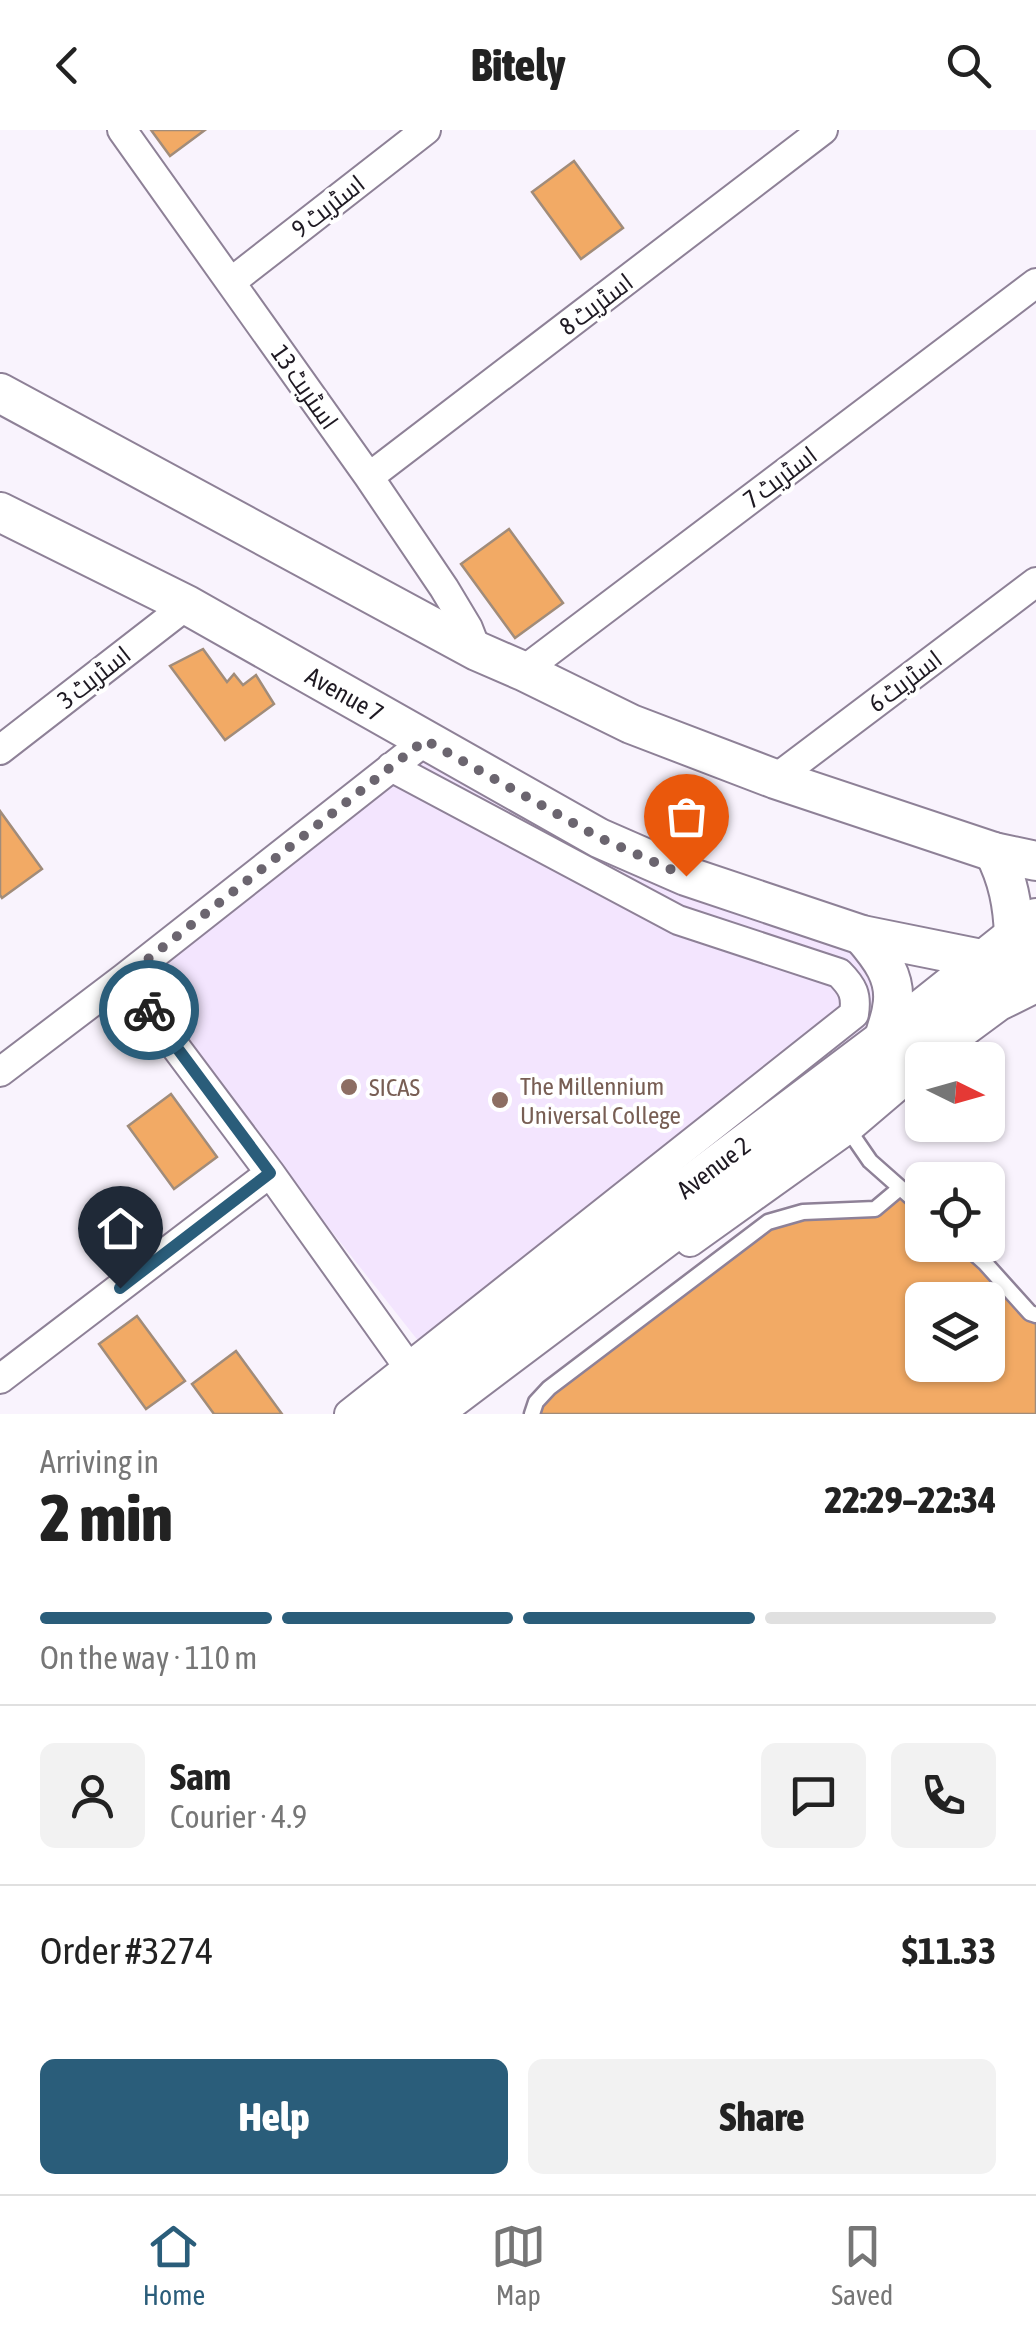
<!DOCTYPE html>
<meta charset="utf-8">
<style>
:root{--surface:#fff;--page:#f2f2f2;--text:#222;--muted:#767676;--line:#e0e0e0;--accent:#2a5d7a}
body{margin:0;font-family:"Asap Condensed",Cairo,sans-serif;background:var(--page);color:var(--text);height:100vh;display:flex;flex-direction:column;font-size:38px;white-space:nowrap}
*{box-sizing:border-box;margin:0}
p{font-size:32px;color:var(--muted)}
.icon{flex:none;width:55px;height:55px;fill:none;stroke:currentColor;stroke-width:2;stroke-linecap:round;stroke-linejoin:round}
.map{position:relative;height:1284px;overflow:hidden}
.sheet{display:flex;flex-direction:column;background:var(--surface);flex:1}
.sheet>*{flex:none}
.needle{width:65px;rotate:95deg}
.tools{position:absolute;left:905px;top:912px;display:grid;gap:20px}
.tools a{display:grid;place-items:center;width:100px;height:100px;border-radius:15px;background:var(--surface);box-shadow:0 2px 8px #0004;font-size:50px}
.pin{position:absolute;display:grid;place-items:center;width:85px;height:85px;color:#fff;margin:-102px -42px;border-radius:50% 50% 50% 0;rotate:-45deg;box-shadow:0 0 10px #0007}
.pin .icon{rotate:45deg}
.courier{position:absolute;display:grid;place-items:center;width:100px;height:100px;margin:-50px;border:8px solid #2a5d7a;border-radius:50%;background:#fff;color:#222;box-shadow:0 2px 12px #0007}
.summary em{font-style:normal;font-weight:800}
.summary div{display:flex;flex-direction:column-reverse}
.summary{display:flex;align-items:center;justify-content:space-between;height:170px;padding:0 40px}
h1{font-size:65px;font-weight:800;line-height:75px}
.bar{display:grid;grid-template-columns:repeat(4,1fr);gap:15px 10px;align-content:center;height:120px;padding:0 40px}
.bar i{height:12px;border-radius:8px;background:var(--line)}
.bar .current{background:var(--accent)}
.bar p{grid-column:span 4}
.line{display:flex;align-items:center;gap:25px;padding:0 40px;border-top:2px solid var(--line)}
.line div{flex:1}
.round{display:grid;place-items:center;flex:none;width:105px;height:105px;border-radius:15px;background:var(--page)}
.button{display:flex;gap:20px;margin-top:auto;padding:20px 40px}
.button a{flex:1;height:115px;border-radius:15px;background:var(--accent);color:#fff;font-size:40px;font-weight:800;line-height:115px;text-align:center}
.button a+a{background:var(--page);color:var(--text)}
header{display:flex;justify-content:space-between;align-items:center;height:130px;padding:0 40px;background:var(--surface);font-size:45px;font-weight:800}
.dock{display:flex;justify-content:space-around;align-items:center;height:140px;border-top:2px solid var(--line);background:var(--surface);font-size:28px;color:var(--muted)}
.dock a{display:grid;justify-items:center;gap:5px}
.dock .current{color:var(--accent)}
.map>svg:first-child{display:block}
.built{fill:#f3e5fe}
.building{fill:#f2aa65;stroke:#a18c7a;stroke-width:2.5;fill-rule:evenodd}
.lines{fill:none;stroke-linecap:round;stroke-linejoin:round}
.lane-casing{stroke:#8e8197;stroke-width:19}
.street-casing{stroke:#8e8197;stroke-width:32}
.secondary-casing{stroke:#8e8197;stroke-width:42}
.lane{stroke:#fff;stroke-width:14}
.street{stroke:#fff;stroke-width:28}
.secondary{stroke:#fff;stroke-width:38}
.done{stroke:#6b656f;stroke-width:10;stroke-dasharray:0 18}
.route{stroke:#2a5d7a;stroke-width:12}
.education-dot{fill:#8d6e63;stroke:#fff;stroke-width:4}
.labels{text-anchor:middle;stroke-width:8;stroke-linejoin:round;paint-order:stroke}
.street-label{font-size:25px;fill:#1e1922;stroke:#fff}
.education-label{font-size:25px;fill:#785e54;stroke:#fff;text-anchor:start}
</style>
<header><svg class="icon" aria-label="back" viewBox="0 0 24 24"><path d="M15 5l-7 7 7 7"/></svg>Bitely<svg class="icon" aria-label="search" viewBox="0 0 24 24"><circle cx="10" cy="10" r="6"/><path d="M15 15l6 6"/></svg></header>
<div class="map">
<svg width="1036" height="1284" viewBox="0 0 1036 1284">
<rect width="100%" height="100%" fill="#f9f3fd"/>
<path class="built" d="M427,623L475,656L876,834L886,878L866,903L427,1222L134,851Z"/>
<path class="building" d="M151,0H205L170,26Z
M574,31L623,98L581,129L532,62Z
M509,399L563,473L515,508L461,434Z
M203,519L227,552L234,544L243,555L256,545L274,574L225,610L170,536Z
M0,681L42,739L2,768L0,765Z
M171,964L217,1027L174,1059L128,996Z
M900,1058L922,1077V1115H965L1036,1185V1284H532L536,1272L768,1092L858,1080ZM922,1170H988V1235H922Z
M137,1186L185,1251L146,1279L99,1214Z
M236,1221L282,1284H214L192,1254Z"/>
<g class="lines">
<defs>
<path id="lane" d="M848,999L870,1031L922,1077
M965,1115L985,1133L1030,1183L1036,1185
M532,1284L536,1272L549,1258L768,1092L803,1082L875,1079L900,1058"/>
<path id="street" d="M122,0L369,347L444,458L468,498L477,521
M231,152L426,0
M369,347L823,0
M523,541L1036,153
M0,620L187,475
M775,649L1036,452
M124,848L270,1043L409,1238
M958,907L1000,876L1036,858
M0,942L124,848L425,611
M690,1112L848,999L922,936
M0,1249L270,1043
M349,1284L854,884C857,865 853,857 839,843L678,790L391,637"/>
<g id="secondary">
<path d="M0,263L477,521L523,541L631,594L775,649L994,722L1036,731"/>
<path id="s1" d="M0,382L187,475L599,708L686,746L862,805L1036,840"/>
<path d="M994,722C1008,749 1013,775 1014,806"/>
<path d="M862,805C880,826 898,848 892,878C891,888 886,899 884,909"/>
<path id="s2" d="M386,1284L884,909L1036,788"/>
<path d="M431,1284L730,1059L1030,827"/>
</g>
</defs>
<use href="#lane" class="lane-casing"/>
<use href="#street" class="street-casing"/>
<use href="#secondary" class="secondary-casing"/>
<use href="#lane" class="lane"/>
<use href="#street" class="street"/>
<use href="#secondary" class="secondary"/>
</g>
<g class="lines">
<path class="done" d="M149,880L124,848L425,610L600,708L686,746"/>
<path class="route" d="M120,1158L270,1043L149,880"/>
</g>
<g class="education-dot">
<circle cx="349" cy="957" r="10"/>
<circle cx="500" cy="970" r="10"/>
</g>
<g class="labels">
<g class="street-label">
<text transform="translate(328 76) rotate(-38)" y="9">اسٹریٹ 9</text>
<text transform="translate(596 174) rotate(-37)" y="9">اسٹریٹ 8</text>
<text transform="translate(305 257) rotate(55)" y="9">اسٹریٹ 13</text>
<text transform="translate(780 347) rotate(-37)" y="9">اسٹریٹ 7</text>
<text transform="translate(94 547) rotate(-38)" y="9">اسٹریٹ 3</text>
<text transform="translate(905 551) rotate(-37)" y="9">اسٹریٹ 6</text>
<text dy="9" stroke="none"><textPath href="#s1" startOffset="390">Avenue 7</textPath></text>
<text dy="9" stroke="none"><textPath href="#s2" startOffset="410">Avenue 2</textPath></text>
</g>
<g class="education-label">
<text x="520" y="965">The Millennium<tspan x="520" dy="29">Universal College</tspan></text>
<text x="369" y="966">SICAS</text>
</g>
</g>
</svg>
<div class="tools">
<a><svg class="needle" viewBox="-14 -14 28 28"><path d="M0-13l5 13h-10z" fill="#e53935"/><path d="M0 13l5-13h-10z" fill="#767676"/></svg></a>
<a><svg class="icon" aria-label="locate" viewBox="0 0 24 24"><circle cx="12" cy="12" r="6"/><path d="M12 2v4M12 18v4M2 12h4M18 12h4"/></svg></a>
<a><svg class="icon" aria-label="layers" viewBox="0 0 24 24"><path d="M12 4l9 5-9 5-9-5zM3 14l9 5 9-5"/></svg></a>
</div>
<div class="pin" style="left:686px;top:746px;background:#ea580c"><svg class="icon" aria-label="bag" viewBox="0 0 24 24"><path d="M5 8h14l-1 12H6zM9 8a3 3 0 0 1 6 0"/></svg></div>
<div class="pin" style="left:120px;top:1158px;background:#1f2937"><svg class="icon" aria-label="home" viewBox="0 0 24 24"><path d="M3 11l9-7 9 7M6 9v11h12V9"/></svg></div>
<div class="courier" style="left:149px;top:880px"><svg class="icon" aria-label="bike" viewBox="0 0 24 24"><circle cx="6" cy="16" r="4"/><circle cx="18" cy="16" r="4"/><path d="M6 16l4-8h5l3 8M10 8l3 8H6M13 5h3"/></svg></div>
</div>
<section class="sheet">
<div class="summary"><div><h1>2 min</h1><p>Arriving in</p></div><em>22:29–22:34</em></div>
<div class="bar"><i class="current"></i><i class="current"></i><i class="current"></i><i></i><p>On the way · 110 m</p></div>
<div class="line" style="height:180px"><a class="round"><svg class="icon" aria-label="person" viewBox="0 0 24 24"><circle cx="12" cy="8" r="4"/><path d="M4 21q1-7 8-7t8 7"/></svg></a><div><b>Sam</b><p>Courier · 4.9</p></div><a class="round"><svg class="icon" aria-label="chat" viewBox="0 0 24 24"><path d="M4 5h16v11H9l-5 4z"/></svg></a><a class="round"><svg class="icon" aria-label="phone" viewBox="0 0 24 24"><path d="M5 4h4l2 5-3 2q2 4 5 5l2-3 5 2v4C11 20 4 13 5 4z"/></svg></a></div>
<div class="line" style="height:130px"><div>Order #3274</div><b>$11.33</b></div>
<div class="button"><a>Help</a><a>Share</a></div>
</section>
<nav class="dock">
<a class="current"><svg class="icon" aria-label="home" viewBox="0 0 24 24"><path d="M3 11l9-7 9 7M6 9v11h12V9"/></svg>Home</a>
<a><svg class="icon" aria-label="map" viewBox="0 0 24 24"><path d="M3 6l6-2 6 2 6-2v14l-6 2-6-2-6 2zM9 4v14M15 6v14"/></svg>Map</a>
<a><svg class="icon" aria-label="saved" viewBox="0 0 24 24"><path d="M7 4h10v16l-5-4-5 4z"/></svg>Saved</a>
</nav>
